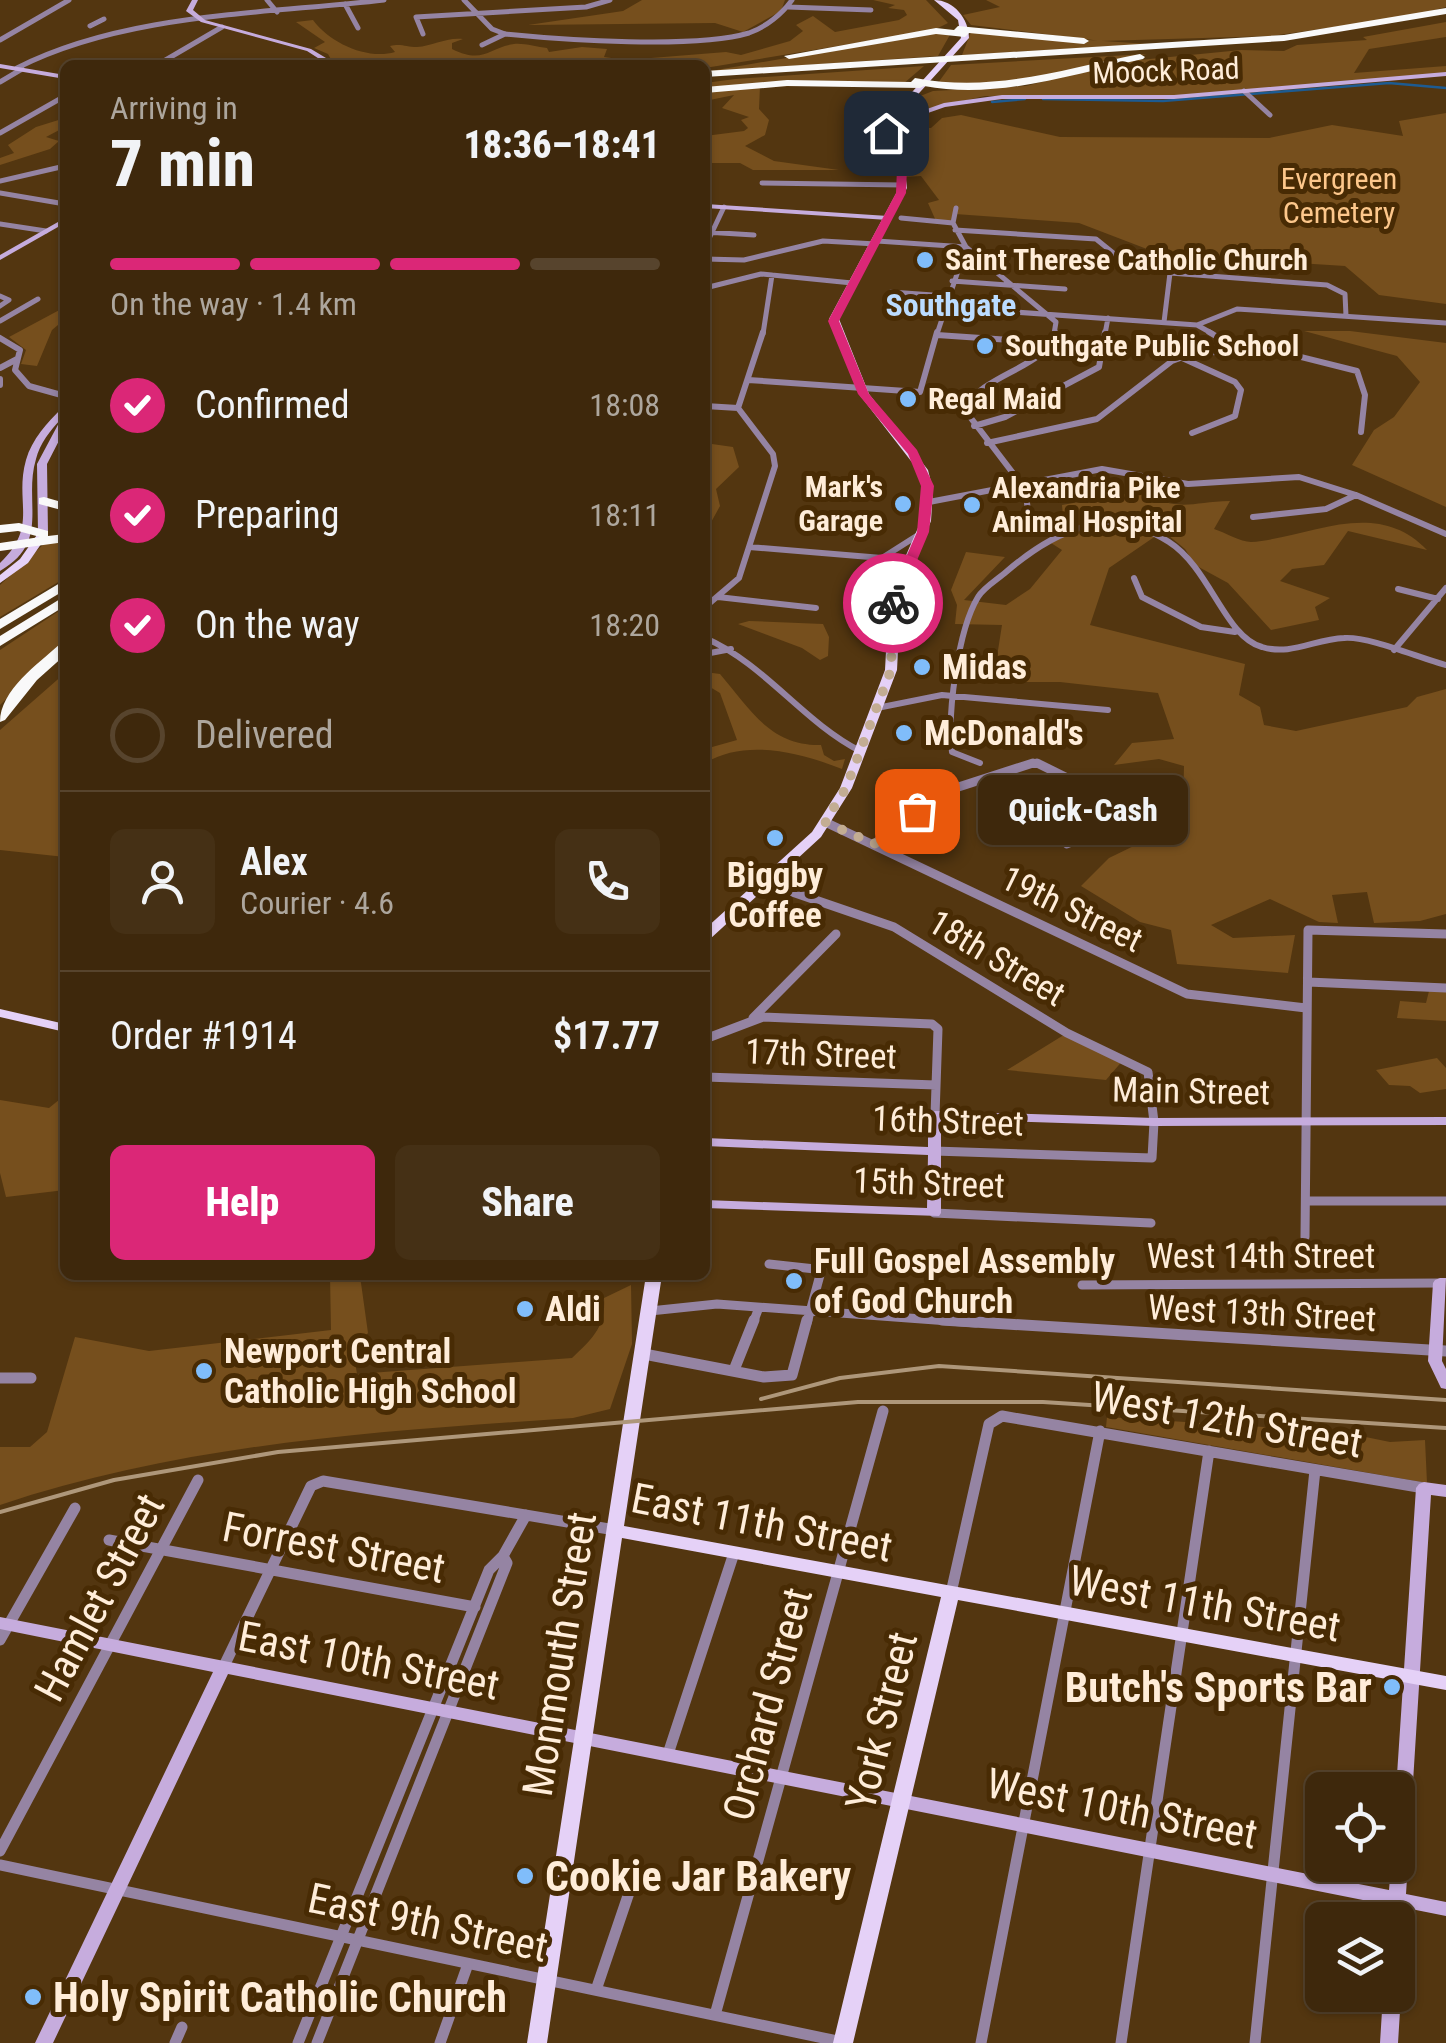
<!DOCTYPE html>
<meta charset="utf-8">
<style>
:root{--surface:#3e280c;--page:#453015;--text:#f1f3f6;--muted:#ada69d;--line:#57442d;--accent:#db2777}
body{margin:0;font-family:"Roboto Condensed",sans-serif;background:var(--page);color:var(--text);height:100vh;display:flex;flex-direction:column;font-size:38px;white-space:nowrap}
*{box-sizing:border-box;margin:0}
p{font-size:32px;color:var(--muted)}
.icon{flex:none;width:55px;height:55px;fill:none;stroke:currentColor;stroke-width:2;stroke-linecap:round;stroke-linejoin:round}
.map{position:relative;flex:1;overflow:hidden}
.drawer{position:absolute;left:60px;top:60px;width:650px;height:1220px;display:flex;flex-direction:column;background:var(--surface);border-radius:15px;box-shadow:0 2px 8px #0004,0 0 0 2px var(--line)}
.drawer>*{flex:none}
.fabs{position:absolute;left:1305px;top:1772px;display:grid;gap:20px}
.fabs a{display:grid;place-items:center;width:110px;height:110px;border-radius:15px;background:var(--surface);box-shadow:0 2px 8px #0004,0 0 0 2px var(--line);font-size:50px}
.pin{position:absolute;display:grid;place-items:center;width:85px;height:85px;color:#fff;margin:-42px;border-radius:20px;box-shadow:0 5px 15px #0006}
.courier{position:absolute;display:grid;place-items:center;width:100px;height:100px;margin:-50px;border:8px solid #db2777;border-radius:50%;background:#fff;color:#222;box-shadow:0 2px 12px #0007}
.bubble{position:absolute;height:70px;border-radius:15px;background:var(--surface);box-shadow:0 2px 8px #0004,0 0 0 2px var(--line);font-size:32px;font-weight:800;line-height:70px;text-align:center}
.headline em{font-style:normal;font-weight:800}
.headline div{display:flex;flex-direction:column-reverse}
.headline{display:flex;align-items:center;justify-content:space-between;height:170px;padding:0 50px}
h1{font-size:65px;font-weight:800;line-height:75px}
.bar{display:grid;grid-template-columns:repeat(4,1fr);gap:15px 10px;align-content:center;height:120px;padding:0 50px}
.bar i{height:12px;border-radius:8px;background:var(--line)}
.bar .on{background:var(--accent)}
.bar p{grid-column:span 4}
.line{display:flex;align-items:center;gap:25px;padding:0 50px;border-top:2px solid var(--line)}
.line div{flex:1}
.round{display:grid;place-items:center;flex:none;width:105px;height:105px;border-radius:15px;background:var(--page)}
ol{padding:0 50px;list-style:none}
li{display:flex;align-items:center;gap:30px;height:110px}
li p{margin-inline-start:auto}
li .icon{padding:10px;border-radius:50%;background:var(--accent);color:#fff;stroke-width:4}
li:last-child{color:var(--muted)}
li i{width:55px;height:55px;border:5px solid var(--line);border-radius:50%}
.primary-button{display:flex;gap:20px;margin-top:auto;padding:20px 50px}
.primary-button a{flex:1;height:115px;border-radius:15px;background:var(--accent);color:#fff;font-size:40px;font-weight:800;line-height:115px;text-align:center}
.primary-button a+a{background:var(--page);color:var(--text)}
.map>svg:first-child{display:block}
.green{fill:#764f1d}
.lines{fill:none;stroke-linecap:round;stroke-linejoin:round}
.stream{stroke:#1d5b91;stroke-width:2.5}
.street-far3{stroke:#9584a3;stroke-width:5}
.street-far2{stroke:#9584a3;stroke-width:6}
.street-far1{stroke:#9584a3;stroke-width:9}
.street{stroke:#9584a3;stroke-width:11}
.secondary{fill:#c6acdd;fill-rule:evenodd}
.primary{fill:#e5d1f7;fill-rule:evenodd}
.highway{fill:#f9f9f9;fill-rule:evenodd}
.rail{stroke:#ae977a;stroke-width:4}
.route{fill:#db2777}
.done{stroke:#c3ad93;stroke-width:10;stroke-dasharray:0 18}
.poi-dot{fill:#80bdfa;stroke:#482b04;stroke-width:4}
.labels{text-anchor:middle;stroke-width:10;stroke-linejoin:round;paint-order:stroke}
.far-street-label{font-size:30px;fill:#ffedd9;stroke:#482b04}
.far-park-label{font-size:30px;fill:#fdc78b;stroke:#482b04}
.far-poi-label{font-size:30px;font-weight:bold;fill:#ffedd9;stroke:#482b04;text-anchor:start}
.far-quarter-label{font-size:32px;font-weight:bold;fill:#bbdcff;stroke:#482b04}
.poi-label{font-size:35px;font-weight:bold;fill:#ffedd9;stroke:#482b04;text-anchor:start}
.street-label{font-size:35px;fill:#ffedd9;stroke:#482b04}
.near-street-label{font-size:42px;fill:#ffedd9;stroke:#482b04}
.near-poi-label{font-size:42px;font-weight:bold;fill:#ffedd9;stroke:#482b04;text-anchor:start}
</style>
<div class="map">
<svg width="1446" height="2043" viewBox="0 0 1446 2043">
<rect width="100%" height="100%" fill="#533610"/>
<path class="green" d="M642,0H785L781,11L743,32L715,23L528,25L623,11Z
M873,0H926L948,23L934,30L705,68L334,65L328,54L314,48L325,42L296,22L313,20C331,44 368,60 395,52L390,46C401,43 406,47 417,47C433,46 446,37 463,39L452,43V49C484,65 489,47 514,44C524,43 537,47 547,48L549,52L582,47L607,49L604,57L626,60L726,52L741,55L790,41L803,31L796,25L813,16L835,32L899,20L907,15L904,10L888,8L895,5Z
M986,0H1446V7L1412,16L1271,36L1101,41L971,25L963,15L1000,7Z
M1446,22V37L1369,49L1354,73L1446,66V73L1182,95L985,96L903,114L915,98L933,91L1026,86L1119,62L1241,50L1284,51L1297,45L1367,40L1363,37Z
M971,32L1148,44L962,55Z
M951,33L938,56L705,72L925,34Z
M1147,54L1023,83H938L951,65Z
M924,66L903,84L705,88V83L735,79Z
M760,86L759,109L769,120L765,135L745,146L774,161L839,170H753L740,163H705V136L744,131L748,128L741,120L749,117L722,108L734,95L705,101V91Z
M1446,113V304L1379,295L1345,266L1160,254L1079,223L955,214L953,223L936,221L928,203L939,200L921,176L904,177L887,128H931L942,118L961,115L1060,137L1269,138L1332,125L1403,136L1399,121Z
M65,118V127L46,137L59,141L50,149L0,165V158L14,153L8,145L36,127Z
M65,307V319L52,330L37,366L21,364L26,350L9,337Z
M1304,331H1350L1446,343V507L1352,465L1374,430L1394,417L1420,382L1397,356Z
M705,443L733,447L739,467L716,489L720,506L709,526L705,562V484L711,470Z
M1141,491C1178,513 1190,502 1230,501L1214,529C1224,532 1241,542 1251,542C1308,538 1376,496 1427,550L1348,531L1324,565L1292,569L1280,581L1330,598L1315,607L1319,620L1271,630L1228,583L1195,565L1185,549L1163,531L1109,568L1090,625L1245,664L1239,695L1260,707L1264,725L1296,731L1407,707L1417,697L1446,689V914L1420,921L1374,923L1367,892L1332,895L1338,923L1319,922L1270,899L1211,925L1233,938L1295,935L1288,973L1177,964L1171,930L1140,922L1081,886L1109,858L1148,839L1183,806L1184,766L1159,759L1114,765L1132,743L1174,739L1158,693L1060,682H993L1002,625L955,624L957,605L951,590L966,552L1005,557L964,600L1006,605L1030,589L1062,550L1051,543L1064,527L1062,505Z
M65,540V578L0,617V585L45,543Z
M65,607V641L0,705V650Z
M749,621L823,624L829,637L828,656L820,660L802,648L738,624Z
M705,672L720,674C751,710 770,746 821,745L824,755L834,761L845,759L842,769C801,753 746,738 705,763V749L737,740L720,693L705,684Z
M65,673V857L0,850V730Z
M1430,987L1446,988V1021L1397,1018L1400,1001L1426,1003Z
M1067,1033L1124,1059L1106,1080L1007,1070Z
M1437,1058L1446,1068V1089L1420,1093L1410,1086L1389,1085L1376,1070Z
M65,1095V1190L6,1197L0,1173V1100L49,1108Z
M330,1275H359L361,1283L368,1333L353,1349L357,1374L572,1358C592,1339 606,1327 604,1298L631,1285L632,1344L610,1409L573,1418C380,1431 185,1443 0,1505V1447H30L47,1432L75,1337L149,1351L331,1330Z
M1107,1417L1341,1432L1390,1442L1425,1440L1427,1483L1106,1427Z"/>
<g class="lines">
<path class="stream" d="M1043,99L1163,101L1389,83L1446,88
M992,102L1025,99"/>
<path class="street-far3" d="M267,0L277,12
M464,0L492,29L505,34C564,40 695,49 749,33C766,27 782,14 792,0
M345,4L358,28
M788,7L871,10
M90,26L104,19
M423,34L416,17L586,7L610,0
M0,40L69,0
M482,45L505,34
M157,65L222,27
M17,68C125,13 264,14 384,0
M0,82L22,69
M1244,91L1270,115
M0,133L65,96
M0,181L65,166
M762,183L903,185
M0,193L65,204
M901,218L953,223
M953,223L966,247L1056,322L1054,334
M953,223L956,208
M0,224L46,231
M955,230L1096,239L1117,256
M705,232L754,235
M877,241L966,247
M705,247L724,207
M705,259L744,260L823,241L876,244
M952,281L1065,289
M705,288L761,274L852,283
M891,292L947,296
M0,296L9,300L0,306
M944,307L1197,325L1237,309L1446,323
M0,321L38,299
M1164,322L1170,273L1327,285L1345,294L1346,316
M1197,325L1213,334
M763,334L772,275
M937,334L966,247
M1105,334L1108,318"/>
<path class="street-far2" d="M1209,332L1231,345
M937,335L1053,343
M0,338L20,350L15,370L29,386L65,396
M1180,357L1235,382L1241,390L1235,416L1192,433
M0,368L17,359
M0,379V385
M748,380L920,392L937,332
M705,406L738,408
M974,426L1005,417L1099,367L1105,332
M987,443L1097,419L1172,361L1191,354L1265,348L1357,371L1365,395L1361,432
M929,502L1102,469L1188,484L1299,477L1356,495L1446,534
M1028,510L1025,489L964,409C985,372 1046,369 1055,332
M1253,517L1326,509L1356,495
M749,547L882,558L923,532
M1134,578L1142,597L1201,627L1235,632
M1398,589L1438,599
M718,597L816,608
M705,607L739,578L775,466L773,454L738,408L763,332
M705,638C765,664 802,721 860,751
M1394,650L1446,588
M705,654L731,649
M877,708L942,695L1108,710
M980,763L952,752C947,714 958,630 978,597C983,588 998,579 1006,572C1055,530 1109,504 1169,542C1210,568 1225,637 1262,647C1291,656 1315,639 1344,638C1369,636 1419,658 1446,665
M1025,765H1042"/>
<path class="street-far1" d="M1037,763L1138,813
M825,822L1187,994L1306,1008
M874,844L943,792L1033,763
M1067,844L1138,813
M766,883L894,927L1067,1033L1148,1072L1154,1122L1152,1158L934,1151
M1308,982L1446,988
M753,1018L836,934
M705,1039L763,1017L932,1024L938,1029L935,1115
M705,1077L936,1085
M1306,1201H1446
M934,1213L1151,1223
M1305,1237L1308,930L1446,934
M769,1264L815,1269L820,1275L807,1323
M1082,1285L1440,1283
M650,1311L717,1304L976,1323
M753,1323L758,1310"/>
<path class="street" d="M942,1320L1446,1351
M644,1354L764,1377L792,1375L807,1320
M734,1370L754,1320
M0,1378H31
M109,1540L475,1607
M951,1593L989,1424L1002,1416L1424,1488
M0,1640L75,1508
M223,1668L311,1486L323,1481L615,1530
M668,1754L734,1553
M0,1851L198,1480
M0,1865L847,2043
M596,1990L634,1878
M715,2015L883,1411
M175,2043L182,2027
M298,2043L489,1570L503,1556L526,1515
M317,2043L507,1563L503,1556
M440,2043L468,1964
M981,2043L1100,1431
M1121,2043L1209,1451
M1255,2043L1315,1470"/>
<path class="secondary" d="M192,0H198L193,10L205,20L311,49L326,58L328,65H322L321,60L307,51L201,22L186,11Z
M0,64L65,75V79L0,68Z
M1446,72V76L1174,99H1002L945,107L908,120L879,121L875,119L879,117L907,116L944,103L1002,95H1174Z
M705,204L888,216L892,218L888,220L705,208Z
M65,218V223L0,260V255Z
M65,407V415L62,418L65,417V429L47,464L48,534L43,537L38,534L37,464L61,419C50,431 40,443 36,459C23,502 51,542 0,571V563C39,526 14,503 26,460C32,439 47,423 62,408Z
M935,1111L1154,1118L1446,1117V1125L1154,1126L941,1119V1213L939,1216L705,1208V1200L927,1208L928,1155L705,1146V1138L928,1147V1115Z
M1440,1278H1446L1442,1361L1446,1369V1389L1441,1388L1428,1361L1433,1283L1435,1280Z
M1424,1482L1446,1485V1497L1431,1495L1406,1894L1446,1902V1916L1406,1908L1402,1925L1398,1927V1920H1387L1388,1905L228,1674L53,2043H35L213,1672L0,1629V1617L1389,1890L1391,1865H1398L1396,1790L1416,1488L1419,1484Z
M1398,1989L1401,1995L1398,2043H1380L1383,1995H1398Z"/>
<path class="primary" d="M934,0C954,0 969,19 969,38L892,123C892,146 906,165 907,188L839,319L869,394L928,470L933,490L931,521L901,594L897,670L852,788L821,837L710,939L705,940V929L812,832L840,788L885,670L889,594L921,521L923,490L918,470L859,394L829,319L899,188C898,165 884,146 884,123L961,38L958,20Z
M43,531L48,534L28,563L0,583V575L20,559L39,532Z
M0,1009L65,1024V1032L0,1017Z
M646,1275H662L624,1526L1446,1676V1690L958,1600L853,2043H833L941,1597L622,1538L547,2043H527Z"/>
<path class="highway" d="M1446,8V14L1284,41L705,77V71L1284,35Z
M958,26L1084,38L1089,41L1084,44L969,33L965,37L936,34L789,59L784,56L936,28L954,30Z
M1140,54L1145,57L1143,59C1072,74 998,100 924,86L920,88L787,86L705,93V87L787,80L911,82L915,78C995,93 1062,69 1140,54Z
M44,497L65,503V511L39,504V498Z
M19,523L48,531V536L65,534V542L0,551V543L40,537L18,531L0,533V525Z
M65,580V590L0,629V619Z
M65,596V606L0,646V636Z
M65,643V655L37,680L5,720L0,722C0,690 38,664 60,644Z"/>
<path class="rail" d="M761,1399L840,1378L939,1366L1446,1400
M0,1512L114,1480L278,1452L858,1402H1043L1446,1428"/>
</g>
<path class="route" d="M883,131L891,133L907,168L906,193L839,321L869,394L917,450L934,486L929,532L899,603L893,607L886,603L917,532L921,486L908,454L858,394L828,321L896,193L897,168Z"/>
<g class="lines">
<path class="done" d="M893,603L891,670L846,788L825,822L874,844L917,811"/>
</g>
<g class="poi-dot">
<circle cx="925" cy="260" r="10"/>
<circle cx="985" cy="346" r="10"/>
<circle cx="908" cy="399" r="10"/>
<circle cx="903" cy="504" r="10"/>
<circle cx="972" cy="505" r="10"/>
<circle cx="922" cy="667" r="10"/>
<circle cx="904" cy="733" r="10"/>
<circle cx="775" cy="838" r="10"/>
<circle cx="794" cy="1281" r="10"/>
<circle cx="525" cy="1309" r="10"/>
<circle cx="204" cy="1371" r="10"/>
<circle cx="1392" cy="1687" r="10"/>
<circle cx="525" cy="1876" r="10"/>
<circle cx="33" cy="1997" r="10"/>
</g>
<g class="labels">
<g class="far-street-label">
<text transform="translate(1166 71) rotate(-2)" y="10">Moock Road</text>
</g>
<g class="far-park-label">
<text x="1339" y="189">Evergreen<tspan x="1339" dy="34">Cemetery</tspan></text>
</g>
<g class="far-poi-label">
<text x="945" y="270">Saint Therese Catholic Church</text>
<text x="1005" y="356">Southgate Public School</text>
<text x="928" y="409">Regal Maid</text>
<text x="883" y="497" text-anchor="end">Mark's<tspan x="883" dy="34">Garage</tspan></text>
<text x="992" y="498">Alexandria Pike<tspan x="992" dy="34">Animal Hospital</tspan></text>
</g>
<g class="far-quarter-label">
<text x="951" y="316">Southgate</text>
</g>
<g class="poi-label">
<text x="942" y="679">Midas</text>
<text x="924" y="745">McDonald's</text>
<text x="775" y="887" text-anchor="middle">Biggby<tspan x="775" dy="40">Coffee</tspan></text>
<text x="814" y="1273">Full Gospel Assembly<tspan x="814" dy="40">of God Church</tspan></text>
<text x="545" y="1321">Aldi</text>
<text x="224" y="1363">Newport Central<tspan x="224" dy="40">Catholic High School</tspan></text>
</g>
<g class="street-label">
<text transform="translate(1072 909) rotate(26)" y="12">19th Street</text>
<text transform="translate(997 958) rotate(31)" y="12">18th Street</text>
<text transform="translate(821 1054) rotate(2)" y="12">17th Street</text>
<text transform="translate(1191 1091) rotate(1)" y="12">Main Street</text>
<text transform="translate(948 1121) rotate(2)" y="12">16th Street</text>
<text transform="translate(929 1183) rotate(2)" y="12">15th Street</text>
<text x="1261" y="1268">West 14th Street</text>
<text transform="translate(1262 1313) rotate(3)" y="12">West 13th Street</text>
</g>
<g class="near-street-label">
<text transform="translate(1227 1419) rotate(10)" y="15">West 12th Street</text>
<text transform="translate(762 1522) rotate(11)" y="15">East 11th Street</text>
<text transform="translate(334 1547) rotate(11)" y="15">Forrest Street</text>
<text transform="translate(99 1597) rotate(-62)" y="15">Hamlet Street</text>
<text transform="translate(1205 1603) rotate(10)" y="15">West 11th Street</text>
<text transform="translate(559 1654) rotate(-81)" y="15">Monmouth Street</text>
<text transform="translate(369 1660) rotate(11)" y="15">East 10th Street</text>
<text transform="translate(767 1704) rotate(-75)" y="15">Orchard Street</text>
<text transform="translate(881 1721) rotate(-76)" y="15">York Street</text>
<text transform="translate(1122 1808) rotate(11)" y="15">West 10th Street</text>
<text transform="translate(428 1922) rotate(12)" y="15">East 9th Street</text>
</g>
<g class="near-poi-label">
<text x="1372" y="1702" text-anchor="end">Butch's Sports Bar</text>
<text x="545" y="1891">Cookie Jar Bakery</text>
<text x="53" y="2012">Holy Spirit Catholic Church</text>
</g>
</g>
</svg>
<div class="fabs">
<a><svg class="icon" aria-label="locate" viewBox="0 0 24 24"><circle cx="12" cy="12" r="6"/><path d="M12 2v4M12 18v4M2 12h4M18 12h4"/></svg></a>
<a><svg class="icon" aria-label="layers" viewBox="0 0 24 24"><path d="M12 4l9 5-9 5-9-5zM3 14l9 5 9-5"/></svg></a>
</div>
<div class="pin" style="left:917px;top:811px;background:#ea580c"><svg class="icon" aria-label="bag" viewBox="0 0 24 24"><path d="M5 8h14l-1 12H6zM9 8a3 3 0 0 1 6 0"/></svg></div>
<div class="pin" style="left:886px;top:133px;background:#1f2937"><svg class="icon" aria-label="home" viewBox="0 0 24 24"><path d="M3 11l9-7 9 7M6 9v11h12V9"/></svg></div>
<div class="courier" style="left:893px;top:603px"><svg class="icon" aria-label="bike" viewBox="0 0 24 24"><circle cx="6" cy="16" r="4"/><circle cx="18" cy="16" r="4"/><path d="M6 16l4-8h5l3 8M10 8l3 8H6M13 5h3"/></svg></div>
<div class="bubble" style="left:978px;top:775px;width:210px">Quick-Cash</div>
<section class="drawer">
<div class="headline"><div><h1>7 min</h1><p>Arriving in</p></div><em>18:36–18:41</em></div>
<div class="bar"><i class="on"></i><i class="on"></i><i class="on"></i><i></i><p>On the way · 1.4 km</p></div>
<ol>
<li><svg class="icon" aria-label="check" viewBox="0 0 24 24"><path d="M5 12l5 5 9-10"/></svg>Confirmed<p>18:08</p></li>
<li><svg class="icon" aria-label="check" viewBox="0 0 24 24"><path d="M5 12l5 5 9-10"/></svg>Preparing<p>18:11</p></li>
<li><svg class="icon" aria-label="check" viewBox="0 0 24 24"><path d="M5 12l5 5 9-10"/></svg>On the way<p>18:20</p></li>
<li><i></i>Delivered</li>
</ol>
<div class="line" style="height:180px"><a class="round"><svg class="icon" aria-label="person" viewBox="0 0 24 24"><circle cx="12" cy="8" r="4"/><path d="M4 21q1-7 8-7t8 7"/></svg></a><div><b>Alex</b><p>Courier · 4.6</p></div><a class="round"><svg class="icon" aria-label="phone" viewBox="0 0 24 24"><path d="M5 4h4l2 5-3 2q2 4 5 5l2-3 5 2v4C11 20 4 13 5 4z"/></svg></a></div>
<div class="line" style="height:130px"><div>Order #1914</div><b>$17.77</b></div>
<div class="primary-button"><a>Help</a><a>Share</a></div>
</section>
</div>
